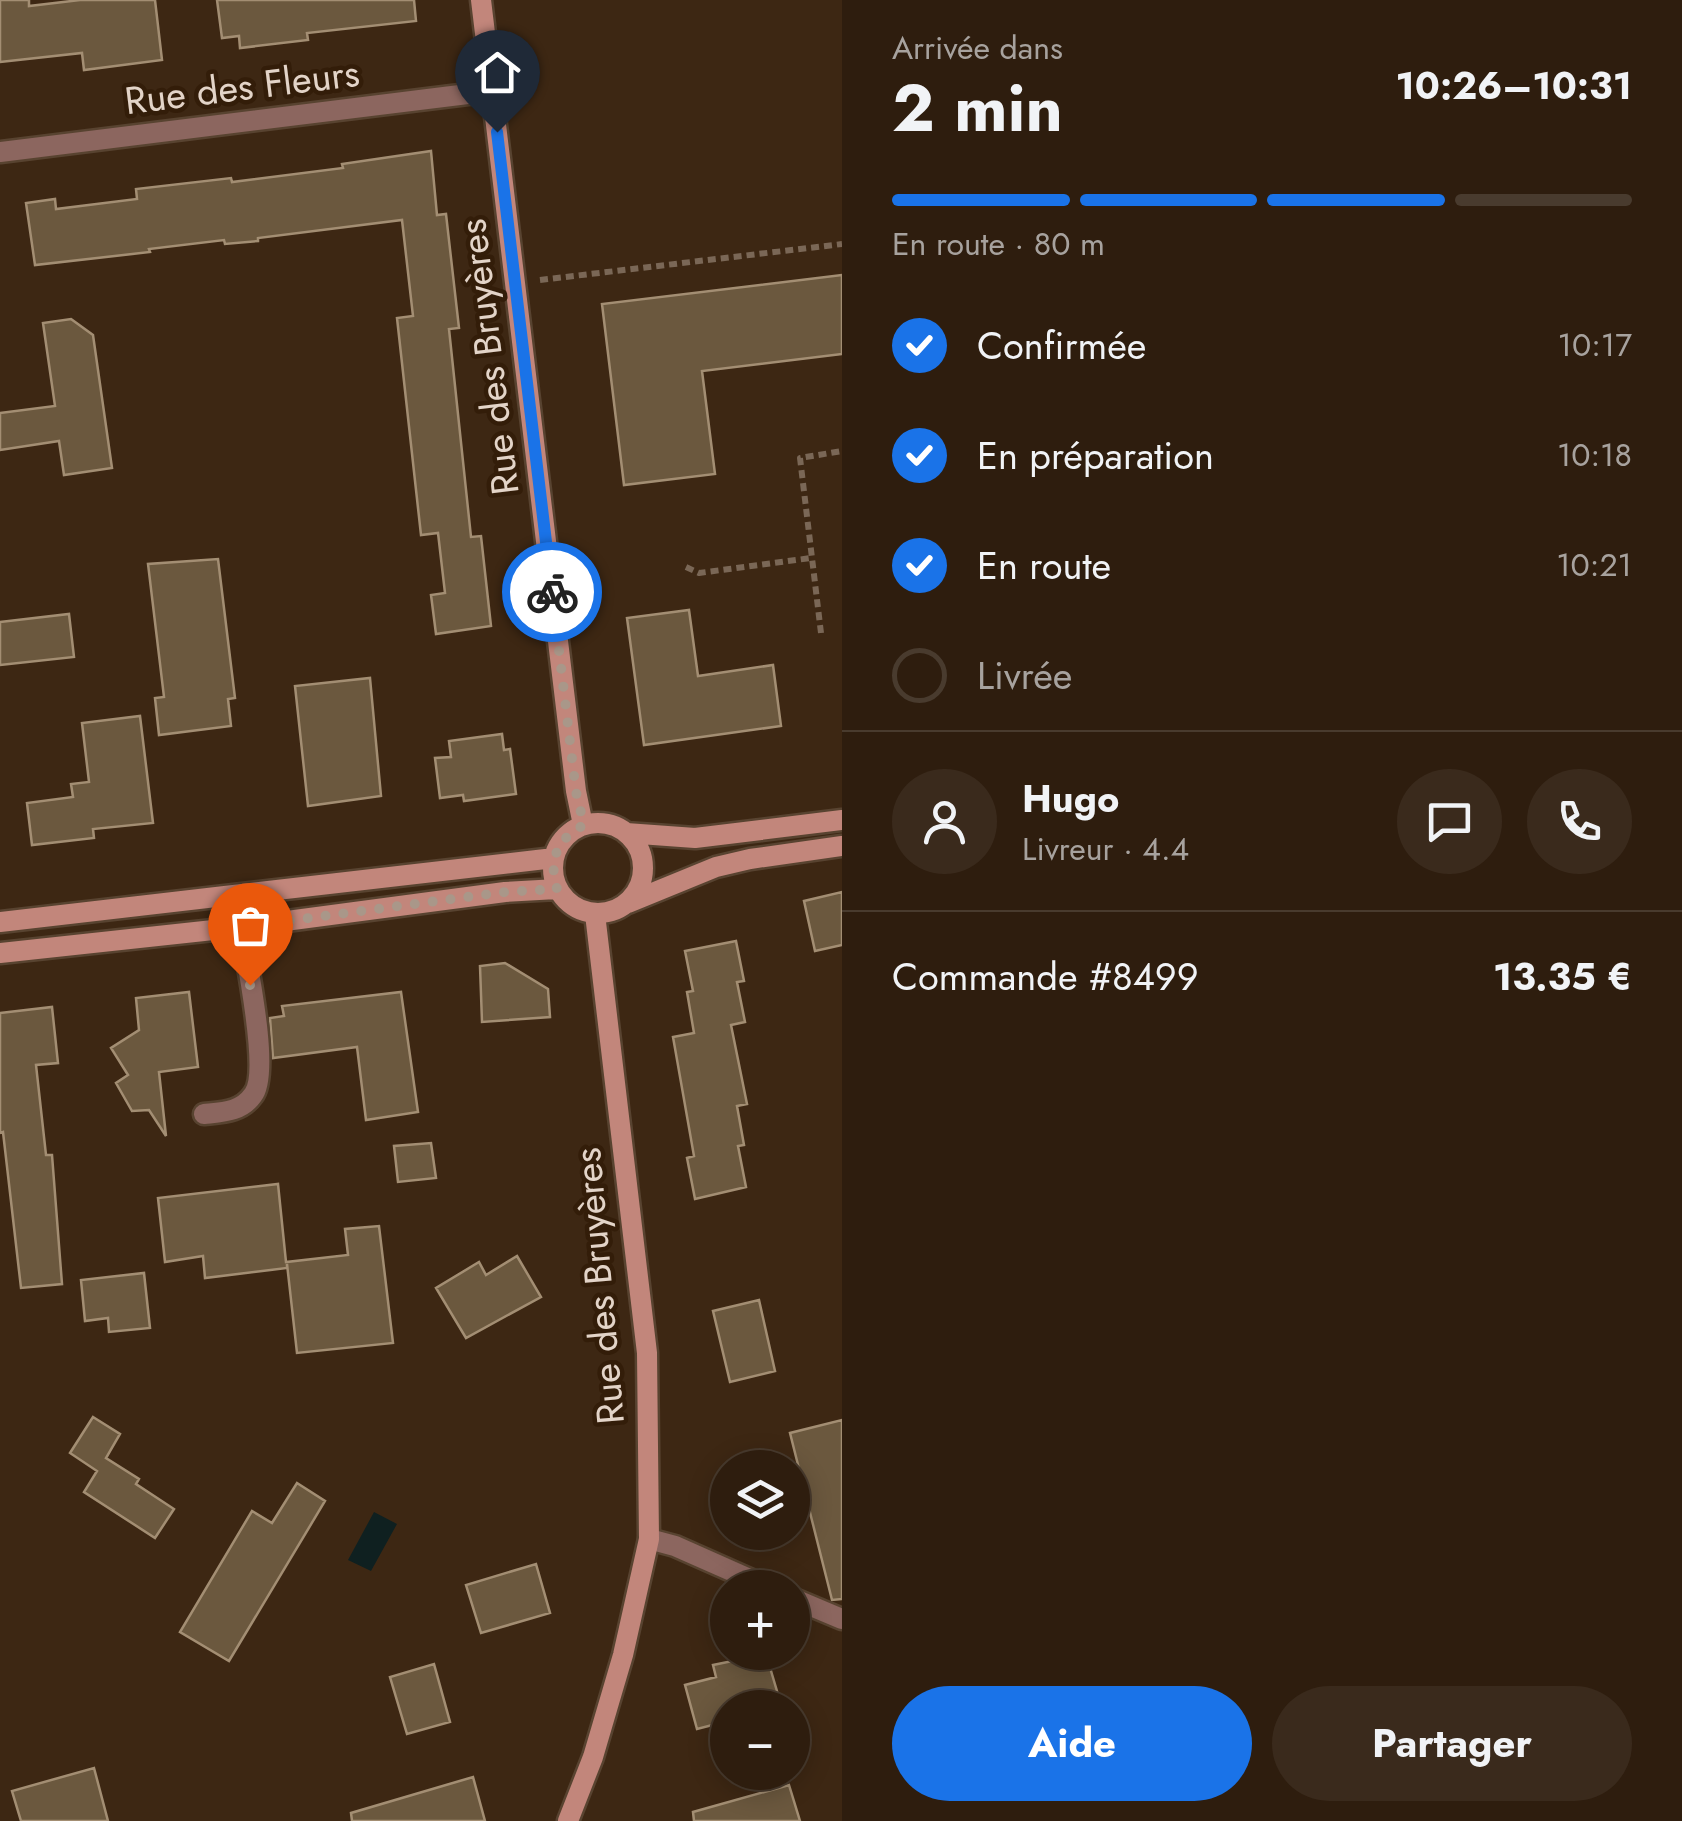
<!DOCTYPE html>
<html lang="fr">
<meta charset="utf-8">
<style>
:root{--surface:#2e1d0e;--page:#3a2a1c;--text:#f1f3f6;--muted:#a7a29e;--line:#493b2e;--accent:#1a73e8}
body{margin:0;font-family:Jost,sans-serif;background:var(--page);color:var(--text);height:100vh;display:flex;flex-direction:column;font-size:38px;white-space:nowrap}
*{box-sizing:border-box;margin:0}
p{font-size:32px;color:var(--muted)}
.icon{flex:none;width:55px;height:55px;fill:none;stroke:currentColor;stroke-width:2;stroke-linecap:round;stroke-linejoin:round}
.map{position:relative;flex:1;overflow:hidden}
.sheet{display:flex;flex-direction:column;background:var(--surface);width:840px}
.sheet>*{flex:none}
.controls{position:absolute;left:710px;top:1450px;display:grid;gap:20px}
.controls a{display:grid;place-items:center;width:100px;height:100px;border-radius:50%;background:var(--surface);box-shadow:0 5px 25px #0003,0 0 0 2px var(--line);font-size:50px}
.pin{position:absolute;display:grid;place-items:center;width:85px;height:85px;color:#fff;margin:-102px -42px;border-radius:50% 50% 50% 0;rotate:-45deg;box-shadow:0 0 10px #0007}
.pin .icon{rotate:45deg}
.courier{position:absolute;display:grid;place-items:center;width:100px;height:100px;margin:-50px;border:8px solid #1a73e8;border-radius:50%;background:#fff;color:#222;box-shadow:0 2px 12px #0007}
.head em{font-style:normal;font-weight:700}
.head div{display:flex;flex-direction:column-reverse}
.head{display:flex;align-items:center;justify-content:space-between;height:170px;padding:0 50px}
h1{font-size:65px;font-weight:700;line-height:75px}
.bar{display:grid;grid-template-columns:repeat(4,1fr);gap:15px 10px;align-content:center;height:120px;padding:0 50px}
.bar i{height:12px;border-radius:8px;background:var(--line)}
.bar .current{background:var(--accent)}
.bar p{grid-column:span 4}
.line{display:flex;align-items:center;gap:25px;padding:0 50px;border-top:2px solid var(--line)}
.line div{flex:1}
.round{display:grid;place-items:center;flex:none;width:105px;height:105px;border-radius:52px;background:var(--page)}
ol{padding:0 50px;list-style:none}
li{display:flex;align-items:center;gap:30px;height:110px}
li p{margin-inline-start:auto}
li .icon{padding:10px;border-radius:50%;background:var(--accent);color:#fff;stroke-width:4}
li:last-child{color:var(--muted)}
li i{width:55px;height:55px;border:5px solid var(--line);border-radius:50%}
.button{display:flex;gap:20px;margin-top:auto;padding:20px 50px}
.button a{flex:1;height:115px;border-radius:60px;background:var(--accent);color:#fff;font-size:40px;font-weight:700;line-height:115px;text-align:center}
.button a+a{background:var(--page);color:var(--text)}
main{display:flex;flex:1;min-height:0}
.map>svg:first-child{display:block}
.water{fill:#0f2020}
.building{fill:#6b583e;stroke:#a38e73;stroke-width:2.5}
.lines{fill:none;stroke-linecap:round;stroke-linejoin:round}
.street-casing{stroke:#584330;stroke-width:25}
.secondary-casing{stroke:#584330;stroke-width:25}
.path{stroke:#7a6756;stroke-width:6;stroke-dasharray:8 5;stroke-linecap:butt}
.street{stroke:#8c665f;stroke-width:20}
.secondary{stroke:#c2867b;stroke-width:20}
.done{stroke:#a99789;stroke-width:10;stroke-dasharray:0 18}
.route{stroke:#1a73e8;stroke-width:12}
.labels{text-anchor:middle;stroke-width:9;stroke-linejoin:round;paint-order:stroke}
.street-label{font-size:38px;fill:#e3d4c8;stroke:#331d09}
</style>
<main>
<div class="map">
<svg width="842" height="1821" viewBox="0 0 842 1821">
<rect width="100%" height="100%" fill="#3d2713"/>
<path class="water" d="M374,1512L397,1524L371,1571L348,1560Z"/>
<path class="building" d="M0,0H29V6L80,0H155L162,60L84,70L82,53L0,62Z
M217,0H414L416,21L307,33L308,40L240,48L239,36L222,38Z
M431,151L437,215L446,214L459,328L449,329L471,537L481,536L491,626L436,634L431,595L445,593L438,533L421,535L397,318L413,316L402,220L258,238V241L225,244L224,240L149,249L150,252L35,265L26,203L55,199L56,209L137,199L136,189L231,178L232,182L343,168L342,164Z
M842,275V354L702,371L715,474L624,485L602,304Z
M71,319L93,335L112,468L64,475L59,441L0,450V413L55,406L43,323Z
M218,559L235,698L228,699L231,726L159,735L155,698L164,697L148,564Z
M689,610L698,676L773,665L781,726L644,745L627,618Z
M69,614L74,657L0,665V622Z
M370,678L381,796L308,806L295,686Z
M140,716L153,823L93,829L94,838L32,845L27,803L73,797L71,784L89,782L82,723Z
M502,734L504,750L510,749L516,794L464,801L463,795L440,798L435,758L451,757L449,741Z
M842,892V945L815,951L804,901Z
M736,941L744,981L737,982L745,1022L731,1025L747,1104L737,1106L744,1145L738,1146L746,1187L695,1199L687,1158L694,1156L673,1037L694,1033L687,992L693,991L685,951Z
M505,963L548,989L550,1017L482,1022L480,966Z
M189,992L198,1067L159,1072L166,1136L149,1110L132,1111L116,1083L128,1075L111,1048L139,1030L136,998Z
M401,992L418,1112L366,1120L357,1047L273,1058L270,1018L284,1016L282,1006Z
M52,1007L58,1063L36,1065L46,1155H52L62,1284L21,1288L3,1132L0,1133V1013Z
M431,1143L436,1178L398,1182L394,1146Z
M278,1184L286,1262L348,1255L345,1229L379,1226L393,1343L297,1353L287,1264V1268L205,1278L203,1256L165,1262L158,1198Z
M517,1256L541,1297L466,1338L436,1288L479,1262L486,1275Z
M144,1273L150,1328L109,1332L108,1318L85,1321L81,1280Z
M759,1300L775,1371L730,1382L713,1311Z
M93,1417L120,1434L106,1458L139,1479L136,1484L174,1509L155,1538L84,1492L97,1471L70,1453Z
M842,1420V1599L832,1600L790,1433Z
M297,1483L325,1501L229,1661L180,1632L252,1511L272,1523Z
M536,1564L550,1613L481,1633L466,1585Z
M766,1654L782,1708H728V1721L697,1729L685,1685L716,1677L713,1665Z
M434,1664L450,1722L407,1734L390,1677Z
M94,1768L108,1821H21L12,1791Z
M473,1777L485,1821H352L351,1813Z
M789,1785L800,1821H694L693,1812Z"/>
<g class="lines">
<defs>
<path id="street" d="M0,152L492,91
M204,1114C223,1112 241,1112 253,1095C271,1073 246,959 241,927
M649,1539L675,1546L770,1588
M792,1598L842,1619"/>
<path id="secondary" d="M481,0L576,791L583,825
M553 868a45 45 0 1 1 90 0a45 45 0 1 1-90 0Z
M626,833L695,838L842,820
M628,903L716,867L750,859L842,846
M0,922L554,858
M0,953L241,927L505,892L557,889
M568,1821L593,1757L623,1655L649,1539L647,1353L595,914"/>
</defs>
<use href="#street" class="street-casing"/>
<use href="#secondary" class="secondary-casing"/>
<path class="path" d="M540,280L842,244
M686,567L699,573L811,558
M821,633L800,458L842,451"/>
<use href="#street" class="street"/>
<use href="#secondary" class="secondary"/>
</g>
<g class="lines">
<path class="done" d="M250,985L241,927L505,892L557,889C548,860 557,839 584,825L576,792L552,592"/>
<path class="route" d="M497,132L552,592"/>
</g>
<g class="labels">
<g class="street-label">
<text transform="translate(242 87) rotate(-7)" y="13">Rue des Fleurs</text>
<text transform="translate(489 357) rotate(-97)" y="13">Rue des Bruyères</text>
<text transform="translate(599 1286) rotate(-95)" y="13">Rue des Bruyères</text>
</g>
</g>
</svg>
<div class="controls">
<a><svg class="icon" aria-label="layers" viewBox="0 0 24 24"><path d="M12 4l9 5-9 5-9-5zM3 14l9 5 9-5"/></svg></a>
<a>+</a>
<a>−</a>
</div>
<div class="pin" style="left:250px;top:985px;background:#ea580c"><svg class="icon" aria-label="bag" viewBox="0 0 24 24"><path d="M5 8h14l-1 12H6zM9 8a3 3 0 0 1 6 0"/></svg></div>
<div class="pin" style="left:497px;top:132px;background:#1f2937"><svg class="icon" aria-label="home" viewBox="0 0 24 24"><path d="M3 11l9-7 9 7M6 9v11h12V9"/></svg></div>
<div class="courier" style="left:552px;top:592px"><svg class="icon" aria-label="bike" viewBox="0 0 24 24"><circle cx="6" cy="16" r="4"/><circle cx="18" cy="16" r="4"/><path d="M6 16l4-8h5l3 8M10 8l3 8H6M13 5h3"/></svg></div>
</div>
<section class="sheet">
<div class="head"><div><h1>2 min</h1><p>Arrivée dans</p></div><em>10:26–10:31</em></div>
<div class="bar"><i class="current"></i><i class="current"></i><i class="current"></i><i></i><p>En route · 80 m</p></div>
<ol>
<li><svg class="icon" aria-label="check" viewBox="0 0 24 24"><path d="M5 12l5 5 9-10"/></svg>Confirmée<p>10:17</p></li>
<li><svg class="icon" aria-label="check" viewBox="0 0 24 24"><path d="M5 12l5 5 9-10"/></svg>En préparation<p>10:18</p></li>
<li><svg class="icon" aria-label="check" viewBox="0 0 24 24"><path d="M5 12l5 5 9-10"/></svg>En route<p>10:21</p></li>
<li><i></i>Livrée</li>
</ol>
<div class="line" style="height:180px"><a class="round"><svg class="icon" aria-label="person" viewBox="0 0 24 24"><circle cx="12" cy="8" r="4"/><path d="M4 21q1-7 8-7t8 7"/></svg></a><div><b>Hugo</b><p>Livreur · 4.4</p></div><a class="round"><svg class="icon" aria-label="chat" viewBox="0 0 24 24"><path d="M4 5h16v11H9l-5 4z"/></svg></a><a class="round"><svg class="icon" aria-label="phone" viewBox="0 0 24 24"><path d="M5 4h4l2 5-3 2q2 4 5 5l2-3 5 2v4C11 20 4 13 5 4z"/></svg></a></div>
<div class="line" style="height:130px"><div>Commande #8499</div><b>13.35 €</b></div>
<div class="button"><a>Aide</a><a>Partager</a></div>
</section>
</main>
